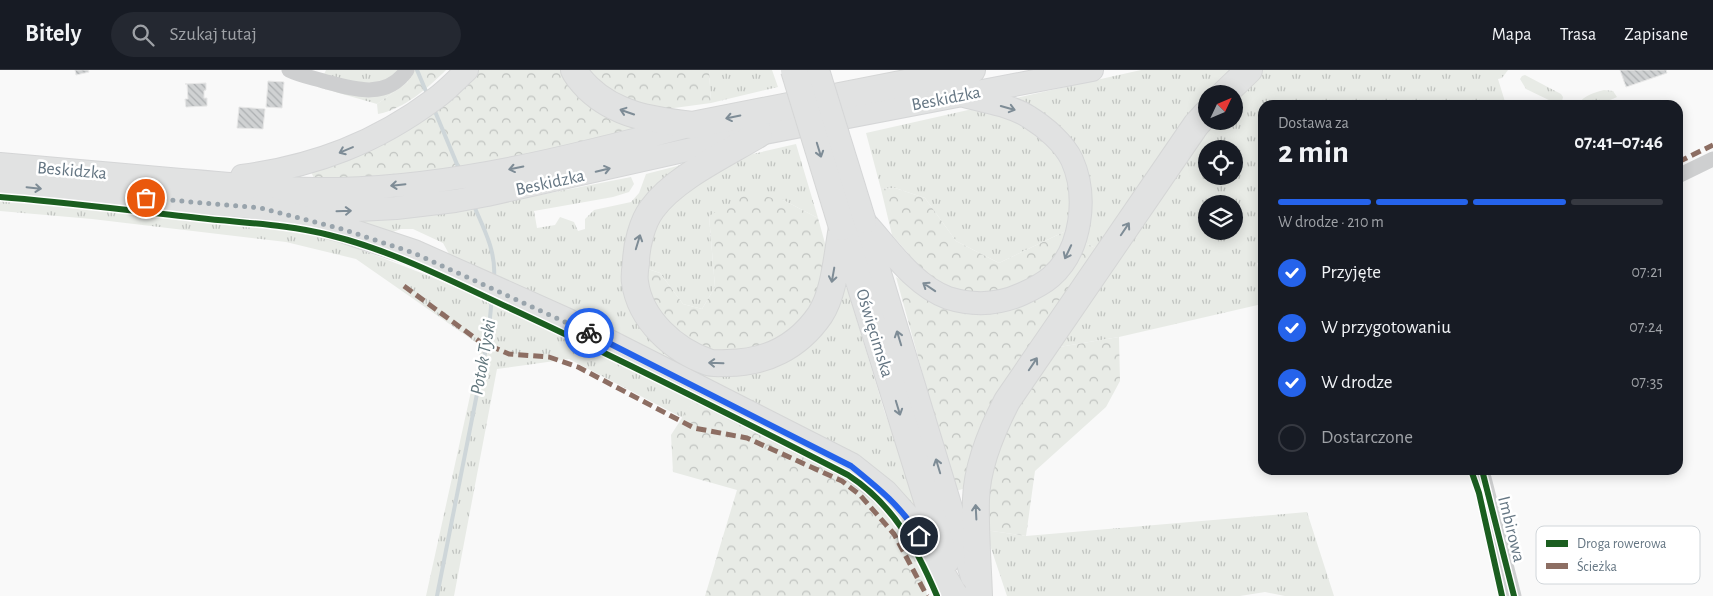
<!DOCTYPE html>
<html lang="pl">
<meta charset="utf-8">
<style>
:root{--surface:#171b24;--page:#242831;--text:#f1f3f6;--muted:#9ea1a6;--line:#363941;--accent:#2563eb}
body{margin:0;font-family:"Alegreya Sans",sans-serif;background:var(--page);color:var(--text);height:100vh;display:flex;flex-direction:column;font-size:19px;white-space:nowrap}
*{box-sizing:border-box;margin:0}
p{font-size:16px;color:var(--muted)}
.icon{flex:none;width:28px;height:28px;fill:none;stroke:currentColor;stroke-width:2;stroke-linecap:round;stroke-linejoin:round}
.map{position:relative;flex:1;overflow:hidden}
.side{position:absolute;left:1258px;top:30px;width:425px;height:375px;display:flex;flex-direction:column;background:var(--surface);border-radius:15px;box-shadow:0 2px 12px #0003}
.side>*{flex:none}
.needle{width:32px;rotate:46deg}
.buttons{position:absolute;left:1198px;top:15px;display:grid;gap:10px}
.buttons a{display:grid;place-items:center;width:45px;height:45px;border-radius:50%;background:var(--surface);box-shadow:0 2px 12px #0003;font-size:25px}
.pin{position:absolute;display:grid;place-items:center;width:42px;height:42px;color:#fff;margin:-21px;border:2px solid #fff;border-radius:50%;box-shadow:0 1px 5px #0007}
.courier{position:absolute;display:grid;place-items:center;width:50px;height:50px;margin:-25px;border:4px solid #2563eb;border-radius:50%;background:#fff;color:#222;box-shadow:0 1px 6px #0007}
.head em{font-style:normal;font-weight:700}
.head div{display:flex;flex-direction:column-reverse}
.head{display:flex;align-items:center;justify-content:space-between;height:85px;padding:0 20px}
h1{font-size:32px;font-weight:700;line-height:38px}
.bar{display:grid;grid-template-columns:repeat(4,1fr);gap:8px 5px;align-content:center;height:60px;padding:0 20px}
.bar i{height:6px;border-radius:4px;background:var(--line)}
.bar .active{background:var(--accent)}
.bar p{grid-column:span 4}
ol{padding:0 20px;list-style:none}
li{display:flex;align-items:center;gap:15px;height:55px}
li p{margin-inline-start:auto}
li .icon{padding:5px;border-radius:50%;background:var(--accent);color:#fff;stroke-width:4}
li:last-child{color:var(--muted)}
li i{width:28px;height:28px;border:2px solid var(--line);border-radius:50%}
header{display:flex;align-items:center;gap:30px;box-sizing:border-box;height:70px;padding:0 25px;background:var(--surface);border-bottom:1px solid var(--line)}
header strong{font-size:24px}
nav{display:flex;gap:28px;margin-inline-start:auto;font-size:18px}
.search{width:350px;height:45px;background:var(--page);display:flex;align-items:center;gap:12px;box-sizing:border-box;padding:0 18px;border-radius:28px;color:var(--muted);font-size:19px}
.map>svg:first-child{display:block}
.grass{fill:url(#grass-tufts);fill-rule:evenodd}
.forest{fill:url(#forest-crowns)}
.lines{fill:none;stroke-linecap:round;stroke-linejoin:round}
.stream{stroke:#ced6d9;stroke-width:4}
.building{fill:url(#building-back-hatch);stroke:#e8e8e8}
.primary-casing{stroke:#d5d6d7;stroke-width:24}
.highway-casing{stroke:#d5d6d6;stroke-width:28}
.street{stroke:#cecfd0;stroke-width:15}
.primary{stroke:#e1e2e2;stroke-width:22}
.highway{stroke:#e1e2e2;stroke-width:26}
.primary-bridge-casing{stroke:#d5d6d7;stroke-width:24;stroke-linecap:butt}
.highway-bridge-casing{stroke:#d5d6d6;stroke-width:28;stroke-linecap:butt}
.primary-bridge{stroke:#e1e2e2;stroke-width:22}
.highway-bridge{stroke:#e1e2e2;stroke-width:26}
.quiet{stroke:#8d6e63;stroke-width:5;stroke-dasharray:10 5;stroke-linecap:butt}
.cycleway-casing{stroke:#fff;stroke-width:9}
.cycleway{stroke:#1b5e20;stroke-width:6}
.oneway{stroke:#7e8c96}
.done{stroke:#99a4ac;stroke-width:5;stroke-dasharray:0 9}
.route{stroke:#2563eb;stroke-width:6}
.labels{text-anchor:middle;stroke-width:5;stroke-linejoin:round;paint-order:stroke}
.street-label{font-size:18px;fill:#657683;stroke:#fff}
.water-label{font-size:19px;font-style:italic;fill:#60757c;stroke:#fff}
.key{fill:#fff;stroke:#d1d6da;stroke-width:1}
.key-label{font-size:14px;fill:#657683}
</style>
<header>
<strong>Bitely</strong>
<div class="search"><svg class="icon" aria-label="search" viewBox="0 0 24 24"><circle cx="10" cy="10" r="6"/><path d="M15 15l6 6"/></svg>Szukaj tutaj</div>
<nav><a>Mapa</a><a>Trasa</a><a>Zapisane</a></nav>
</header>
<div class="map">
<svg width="1713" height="526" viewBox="0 0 1713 526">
<defs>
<pattern id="grass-tufts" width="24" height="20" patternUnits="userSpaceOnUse" patternTransform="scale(1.25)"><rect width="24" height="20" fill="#e8ebe6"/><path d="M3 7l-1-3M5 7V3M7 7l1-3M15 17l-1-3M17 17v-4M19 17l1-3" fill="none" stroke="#c0c3c0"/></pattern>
<pattern id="forest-crowns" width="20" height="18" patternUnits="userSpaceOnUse" patternTransform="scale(1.25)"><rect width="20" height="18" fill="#e8ebe6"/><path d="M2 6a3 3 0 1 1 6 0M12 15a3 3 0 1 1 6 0" fill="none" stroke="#c0c3c0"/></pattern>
<pattern id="building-back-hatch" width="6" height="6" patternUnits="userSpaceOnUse" patternTransform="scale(1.25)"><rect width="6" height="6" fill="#d0d2d3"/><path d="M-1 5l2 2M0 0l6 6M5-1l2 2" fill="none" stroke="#acafb1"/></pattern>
</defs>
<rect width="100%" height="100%" fill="#f9f9f9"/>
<path class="grass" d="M326,0H398L408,12L377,34L318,17Z
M709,0H772L778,17L711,33Z
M1141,0H1238L1213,24H1206V32L1100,180L1081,171L1085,97L1011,29Z
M1262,0H1508L1502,8L1498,9L1506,35H1262V191L1257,193L1262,217V234L1119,267L1059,277L1171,109L1215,51H1234V28ZM1206,79H1234V106H1206ZM1206,134H1234V161H1206Z
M1525,5L1561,24L1563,27L1562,31L1553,32L1526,19L1520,9L1522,6Z
M1604,20L1613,21L1617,27L1608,31L1610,35H1578C1584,25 1593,23 1604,20Z
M977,38L1007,44L1040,62L1064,91L1075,133L1070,159L999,193L956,171L925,128L895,118L881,119L866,63Z
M796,74L818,148L783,130L709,146L715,217L702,239L683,234L660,203L642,197L643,176L678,120L744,86Z
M689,93L637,148L646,257L847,218L885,343L933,477L910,443L455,195L443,173L413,159H401L387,164L344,149L468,139L631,107L634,114L629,122L613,127L534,141L537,158L555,155L560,147L574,152L578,161L585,159V149L594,140L631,132L639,123L646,104Z
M0,130L72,136L289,159L328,167L424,204L553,258L694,329L683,348L569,289L497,299L454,526H426L481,276L356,189L286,172L92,149L0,141Z
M1307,442L1334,526H1285L1265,522L1240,526H1007L985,460L1026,466Z"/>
<path class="forest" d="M398,0H446C428,18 404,39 378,44L377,34L408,12Z
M475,0H568L648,56L502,91L381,110H315L310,100Z
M581,0H709L711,33L652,41L603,23Z
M895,118L925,128L956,171L999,193L1070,159L1057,191L1009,225L972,227L936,215L892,165L881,119Z
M748,123L783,130L818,148L828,184L825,219L781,274L741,287L703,283L673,263L648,232L642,197L660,203L683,234L702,239L715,217L709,146Z
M1081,171L1100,180L971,417L955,421L896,207L922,222L1001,240Z
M1119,267L1120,311L1106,337L1035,401L1026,466L985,460L987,426L996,378L1016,336L1059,277Z
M694,329L847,400L920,476L927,526H705L737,420L673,402L671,365Z"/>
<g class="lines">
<path class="stream" d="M417,0L428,26
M434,39L459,99
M474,136C484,159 496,181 494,207
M437,526L488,268L492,227"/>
</g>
<path class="building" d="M75,0H88L89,2L76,5Z
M1620,0H1666L1667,3L1626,17Z
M268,11L284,12L282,38L266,37Z
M206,13V20L204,21V28H207V36L186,37L185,29H188L187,14H185Z
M239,37L265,39L263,59L237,58Z"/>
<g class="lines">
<defs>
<path id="primary" d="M0,94C60,99 120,105 181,110C233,114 286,120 339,119C458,116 574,86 688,56
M242,106C315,96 376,73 436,28C447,20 457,9 467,0
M0,115L261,138L339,141L396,138L455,131L487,125L759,64L1092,0
M865,152C889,178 913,215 948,228C974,236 998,235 1022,224C1033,219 1043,214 1051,207C1082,180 1088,126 1072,90C1064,73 1045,57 1029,47C1011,35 985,32 964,26
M866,157L972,507"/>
<path id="highway" d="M574,0C577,7 582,12 588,18C617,46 654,50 692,55L972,0
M1224,24L1249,0
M759,64C726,84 674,108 652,139C642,152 636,177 636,193C635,199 634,206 635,212C640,250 674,280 708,292C713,294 721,293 727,293C765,293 798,277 820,245C835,222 837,184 842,157
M261,138L342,159L414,183L566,251L851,396L885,423L911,452L955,526
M844,163L946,491
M979,526C978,494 975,461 976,429C977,396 992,360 1007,331L1196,55L1206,44"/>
</defs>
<use href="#primary" class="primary-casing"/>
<use href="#highway" class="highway-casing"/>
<path class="street" d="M289,0C301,6 315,8 327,12C356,20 387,29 407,0
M1678,106L1713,89
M1482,400L1514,526"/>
<use href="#primary" class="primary"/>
<use href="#highway" class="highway"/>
<defs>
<path id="primary-bridge" d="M818,0L865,152"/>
<path id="highway-bridge" d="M794,0L842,157"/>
</defs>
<use href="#primary-bridge" class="primary-bridge-casing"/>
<use href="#highway-bridge" class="highway-bridge-casing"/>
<use href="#primary-bridge" class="primary-bridge"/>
<use href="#highway-bridge" class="highway-bridge"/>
<path class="quiet" d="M1678,92L1713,75
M404,216L479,271L509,284L549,287L578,297L694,358L747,368L842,411L860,425L894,464L927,526"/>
<defs>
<path id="cycleway" d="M0,127C66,132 132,141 199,148C242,153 287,154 329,165C395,181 457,214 518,242C630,294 739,349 848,405C894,435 916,477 937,526
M1471,400L1479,423L1502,526
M1482,400L1514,526"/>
</defs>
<use href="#cycleway" class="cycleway-casing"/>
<use href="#cycleway" class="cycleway"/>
</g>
<defs><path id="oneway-shaft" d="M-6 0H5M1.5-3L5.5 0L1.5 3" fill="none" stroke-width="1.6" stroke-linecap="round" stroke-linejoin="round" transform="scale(1.25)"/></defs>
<g class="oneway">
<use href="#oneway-shaft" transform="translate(1008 38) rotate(16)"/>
<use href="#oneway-shaft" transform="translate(627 42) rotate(-161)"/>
<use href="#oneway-shaft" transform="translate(733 47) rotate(168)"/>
<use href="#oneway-shaft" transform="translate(346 80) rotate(157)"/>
<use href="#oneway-shaft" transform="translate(819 80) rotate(73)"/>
<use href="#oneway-shaft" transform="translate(516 98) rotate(168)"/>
<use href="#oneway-shaft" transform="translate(603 100) rotate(-13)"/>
<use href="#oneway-shaft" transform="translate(398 115) rotate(174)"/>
<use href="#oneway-shaft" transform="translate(34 118) rotate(6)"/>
<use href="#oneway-shaft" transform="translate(344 141) rotate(-2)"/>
<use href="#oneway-shaft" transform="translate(1125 159) rotate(-56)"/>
<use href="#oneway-shaft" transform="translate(638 172) rotate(-73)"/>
<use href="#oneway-shaft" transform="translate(1068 182) rotate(115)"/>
<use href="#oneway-shaft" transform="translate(833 205) rotate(100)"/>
<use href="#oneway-shaft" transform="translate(929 217) rotate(-146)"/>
<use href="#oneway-shaft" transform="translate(899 268) rotate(-107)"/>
<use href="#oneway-shaft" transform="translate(716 293) rotate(-178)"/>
<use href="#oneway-shaft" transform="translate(1033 294) rotate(-56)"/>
<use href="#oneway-shaft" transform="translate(898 338) rotate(73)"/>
<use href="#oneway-shaft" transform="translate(938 396) rotate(-107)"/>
<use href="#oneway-shaft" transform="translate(976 442) rotate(-93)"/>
</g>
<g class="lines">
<path class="done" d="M146,128L261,138L342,159L414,183L589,263"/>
<path class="route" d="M589,263L851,396C877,417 902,437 919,466"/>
</g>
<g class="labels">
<g class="street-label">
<text transform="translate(946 28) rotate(-11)" y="6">Beskidzka</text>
<text transform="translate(72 100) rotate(5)" y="6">Beskidzka</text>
<text transform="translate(550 112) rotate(-12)" y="6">Beskidzka</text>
<text transform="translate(875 263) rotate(73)" y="6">Oświęcimska</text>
<text transform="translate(1512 459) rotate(76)" y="6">Imbirowa</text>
</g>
<g class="water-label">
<text transform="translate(482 287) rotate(-80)" y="7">Potok Tyski</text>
</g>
</g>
<rect x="1536" y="456" width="164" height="58" rx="8" class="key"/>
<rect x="1546" y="470" width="22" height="7" fill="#1b5e20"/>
<rect x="1546" y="493" width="22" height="6" fill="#8d6e63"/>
<g class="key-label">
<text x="1577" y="478">Droga rowerowa</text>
<text x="1577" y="501">Ścieżka</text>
</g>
</svg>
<div class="buttons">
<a><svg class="needle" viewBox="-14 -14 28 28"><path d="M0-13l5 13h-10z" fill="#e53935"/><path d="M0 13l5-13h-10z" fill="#9ea1a6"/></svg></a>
<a><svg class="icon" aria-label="locate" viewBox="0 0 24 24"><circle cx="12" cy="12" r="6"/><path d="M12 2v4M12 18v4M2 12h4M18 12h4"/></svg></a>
<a><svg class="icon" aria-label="layers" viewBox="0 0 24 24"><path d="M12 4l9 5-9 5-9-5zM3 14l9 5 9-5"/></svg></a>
</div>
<div class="pin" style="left:146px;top:128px;background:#ea580c"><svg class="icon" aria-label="bag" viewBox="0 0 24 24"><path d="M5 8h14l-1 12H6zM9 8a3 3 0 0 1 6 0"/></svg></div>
<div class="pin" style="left:919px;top:466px;background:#1f2937"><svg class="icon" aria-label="home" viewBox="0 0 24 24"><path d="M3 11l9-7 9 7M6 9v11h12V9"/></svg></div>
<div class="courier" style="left:589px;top:263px"><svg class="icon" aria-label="bike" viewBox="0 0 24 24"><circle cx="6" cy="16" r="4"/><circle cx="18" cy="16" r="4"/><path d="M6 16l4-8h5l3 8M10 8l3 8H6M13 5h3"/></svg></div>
<section class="side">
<div class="head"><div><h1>2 min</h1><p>Dostawa za</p></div><em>07:41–07:46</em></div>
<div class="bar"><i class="active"></i><i class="active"></i><i class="active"></i><i></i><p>W drodze · 210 m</p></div>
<ol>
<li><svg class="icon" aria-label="check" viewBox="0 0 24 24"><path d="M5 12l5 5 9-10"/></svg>Przyjęte<p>07:21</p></li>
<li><svg class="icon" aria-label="check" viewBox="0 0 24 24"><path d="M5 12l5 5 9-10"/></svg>W przygotowaniu<p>07:24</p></li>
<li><svg class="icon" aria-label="check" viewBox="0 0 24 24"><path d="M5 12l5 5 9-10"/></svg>W drodze<p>07:35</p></li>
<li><i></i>Dostarczone</li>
</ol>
</section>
</div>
